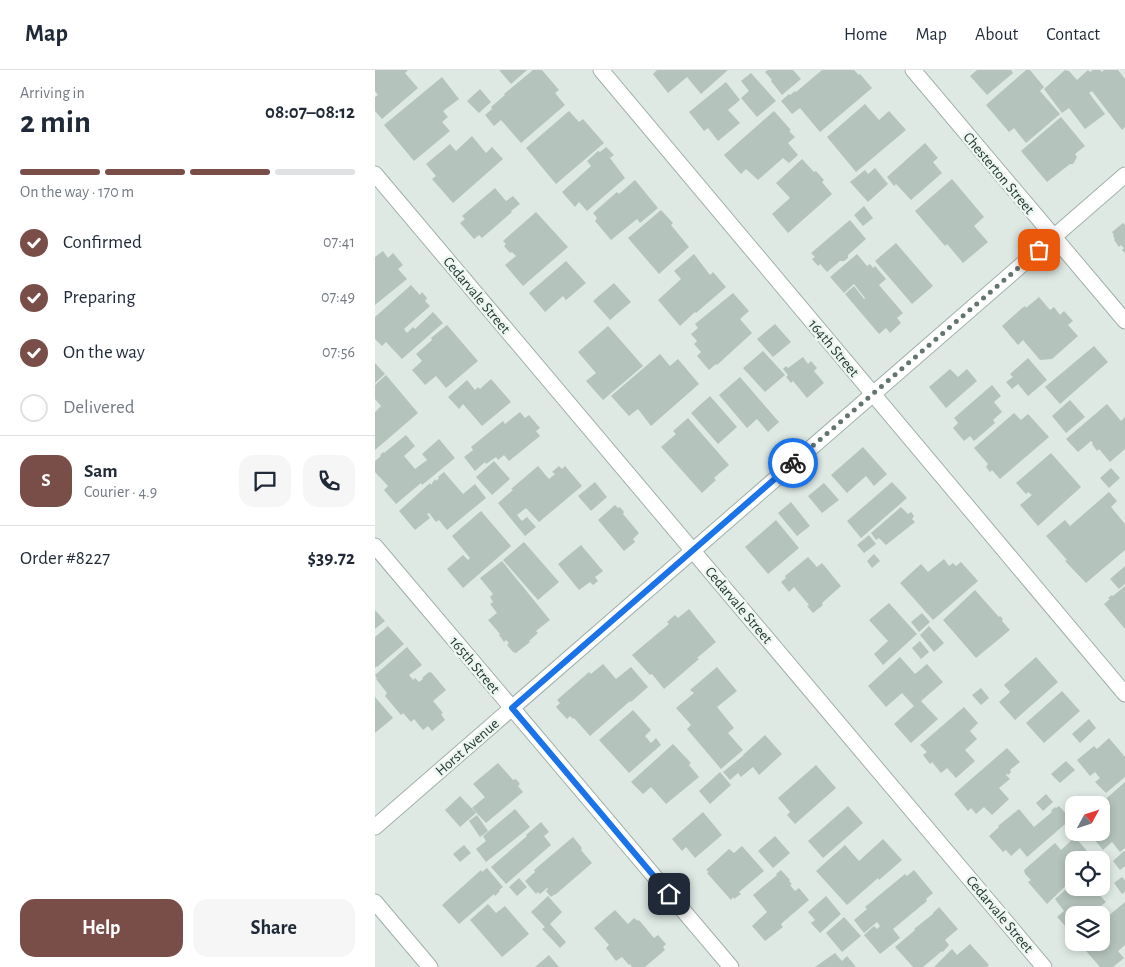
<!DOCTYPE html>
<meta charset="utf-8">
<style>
:root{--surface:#fff;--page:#f6f6f7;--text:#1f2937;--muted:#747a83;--line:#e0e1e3;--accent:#794e48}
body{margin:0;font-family:"Alegreya Sans",sans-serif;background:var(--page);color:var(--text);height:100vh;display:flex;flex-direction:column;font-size:19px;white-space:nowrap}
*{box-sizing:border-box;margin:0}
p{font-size:16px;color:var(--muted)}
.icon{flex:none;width:28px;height:28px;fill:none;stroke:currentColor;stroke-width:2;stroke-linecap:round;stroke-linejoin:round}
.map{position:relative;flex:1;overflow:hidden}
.drawer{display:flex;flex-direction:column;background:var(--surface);width:375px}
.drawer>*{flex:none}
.needle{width:32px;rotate:50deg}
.controls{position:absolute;left:690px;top:726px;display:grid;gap:10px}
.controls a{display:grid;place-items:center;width:45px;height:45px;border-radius:10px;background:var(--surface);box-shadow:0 2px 8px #0003;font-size:25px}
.pin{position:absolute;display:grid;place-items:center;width:42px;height:42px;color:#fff;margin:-21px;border-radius:10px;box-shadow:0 2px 8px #0006}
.courier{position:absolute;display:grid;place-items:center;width:50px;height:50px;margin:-25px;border:4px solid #1a73e8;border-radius:50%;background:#fff;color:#222;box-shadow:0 1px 6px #0007}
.overview em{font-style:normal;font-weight:700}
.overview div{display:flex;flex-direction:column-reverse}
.overview{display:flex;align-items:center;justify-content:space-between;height:85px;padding:0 20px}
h1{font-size:32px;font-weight:700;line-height:38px}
.bar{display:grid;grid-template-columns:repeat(4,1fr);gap:8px 5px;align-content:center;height:60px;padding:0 20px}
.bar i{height:6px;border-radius:4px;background:var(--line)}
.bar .on{background:var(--accent)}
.bar p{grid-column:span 4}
.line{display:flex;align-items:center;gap:12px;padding:0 20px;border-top:1px solid var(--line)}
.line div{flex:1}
.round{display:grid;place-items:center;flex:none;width:52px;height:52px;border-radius:15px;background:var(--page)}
ol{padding:0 20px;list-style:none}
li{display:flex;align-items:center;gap:15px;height:55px}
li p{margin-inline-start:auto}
li .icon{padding:5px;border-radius:50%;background:var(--accent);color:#fff;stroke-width:4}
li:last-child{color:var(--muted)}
li i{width:28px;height:28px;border:2px solid var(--line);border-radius:50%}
.cta{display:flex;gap:10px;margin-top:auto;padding:10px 20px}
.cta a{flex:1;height:58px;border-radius:15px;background:var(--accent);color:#fff;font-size:20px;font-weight:700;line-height:58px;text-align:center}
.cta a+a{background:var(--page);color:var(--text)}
header{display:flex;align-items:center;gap:30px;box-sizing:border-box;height:70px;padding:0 25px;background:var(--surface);border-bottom:1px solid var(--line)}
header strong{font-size:24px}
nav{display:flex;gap:28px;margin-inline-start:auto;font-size:18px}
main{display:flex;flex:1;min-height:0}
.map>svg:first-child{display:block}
.building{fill:#b4c3bc}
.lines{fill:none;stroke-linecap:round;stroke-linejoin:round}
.minor-casing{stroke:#a2b0aa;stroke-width:17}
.tertiary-casing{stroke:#a2b0aa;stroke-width:17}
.minor{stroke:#fff;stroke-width:15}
.tertiary{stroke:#fff;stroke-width:15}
.done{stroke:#63756f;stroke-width:5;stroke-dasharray:0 9}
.route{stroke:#1a73e8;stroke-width:6}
.labels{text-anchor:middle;stroke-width:5;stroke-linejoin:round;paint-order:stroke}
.street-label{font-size:15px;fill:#213730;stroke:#eef6f2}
</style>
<header>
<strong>Map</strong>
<nav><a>Home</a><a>Map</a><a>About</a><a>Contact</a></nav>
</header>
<main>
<section class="drawer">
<div class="overview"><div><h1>2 min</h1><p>Arriving in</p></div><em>08:07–08:12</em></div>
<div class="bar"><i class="on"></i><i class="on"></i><i class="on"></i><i></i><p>On the way · 170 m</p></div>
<ol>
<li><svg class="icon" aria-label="check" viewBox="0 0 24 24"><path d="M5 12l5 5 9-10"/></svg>Confirmed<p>07:41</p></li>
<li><svg class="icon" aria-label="check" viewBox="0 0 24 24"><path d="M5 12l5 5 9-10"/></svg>Preparing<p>07:49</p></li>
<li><svg class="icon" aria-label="check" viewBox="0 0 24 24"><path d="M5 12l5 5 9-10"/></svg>On the way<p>07:56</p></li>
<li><i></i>Delivered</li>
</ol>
<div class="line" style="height:90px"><b class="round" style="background:var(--accent);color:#fff">S</b><div><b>Sam</b><p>Courier · 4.9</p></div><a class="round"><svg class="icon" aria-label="chat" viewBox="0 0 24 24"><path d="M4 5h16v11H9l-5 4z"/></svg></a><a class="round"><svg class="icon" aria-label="phone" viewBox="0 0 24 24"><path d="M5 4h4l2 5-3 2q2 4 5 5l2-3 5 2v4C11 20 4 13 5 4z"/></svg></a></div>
<div class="line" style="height:65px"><div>Order #8227</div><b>$39.72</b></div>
<div class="cta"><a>Help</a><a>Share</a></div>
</section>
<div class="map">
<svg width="750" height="897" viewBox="0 0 750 897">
<rect width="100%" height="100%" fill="#dee9e4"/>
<path class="building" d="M0,0H33L30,3L43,18L7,49L0,41V27L3,25L0,21Z
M124,0H152L136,14Z
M158,0H167L184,20L180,23L190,35L146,73L126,50L119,56L110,45L117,39L116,37L130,25L129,24Z
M282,0H353L326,24L312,7L293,23L278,4Z
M393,0H418L426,9L407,25L396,11L397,10L390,2Z
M447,0H479L484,5L485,4L497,18L445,62L425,38L417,44L406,31L414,24L415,25L420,21L421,22Z
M602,0H636L638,3L612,25L595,6Z
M651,0H655L669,17L665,21L685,44L651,73L639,58L634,62L611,35Z
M690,0L694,1L702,10L713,0L715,2L718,0H725L727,2L729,0H743L750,9V57L747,60L717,21L714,23L730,44L710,59L694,38L687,43L669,19Z
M376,3L401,31L382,47L366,28L374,21L366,11Z
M67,7L84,29L68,41L73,47L67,52L75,61L39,91L9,55Z
M351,12L365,30L353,40L365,53L343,71L333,58L329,61L314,42Z
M105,19L116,32L104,43L92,31Z
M490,34L504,50L514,41L531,60L481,102L452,67Z
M194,41L204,52L208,49L229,73L181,114L151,78Z
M399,41L416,60L414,61L420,67L413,73L423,85L414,93L408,88L383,110L371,99L366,104L349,85Z
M686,47L710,76L700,84L702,87L698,94H695L672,112L646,81Z
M97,66L111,83L117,77L128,89L78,133L57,109L61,106L51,94L75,74L81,81Z
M550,73L563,88L558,92L567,103L536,130L521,114L519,116L512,107Z
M231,77L239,85L235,88L250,108L212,141L204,132L200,137L187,122L216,96L212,91L223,81L225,82Z
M427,89L439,102L441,101L449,110L447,112L457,124L413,163L397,144L415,128L401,113Z
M500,98L513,114L493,132L475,112L490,100L493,104Z
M577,109L609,147L599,156L613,172L588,193L572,174L570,176L540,141Z
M260,110L283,138L265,153L262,149L236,170L220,151L222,148L218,143L242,122L244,124Z
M120,118L131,131L138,126L145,134L136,141L137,142L107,168L104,165L99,169L85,153L90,149L87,146Z
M489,136L498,148L488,156L479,145Z
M286,140L298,153L296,155L314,177L284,204L253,168Z
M161,142L193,177L148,216L130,195L141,186L137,182L135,183L129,176L131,174L128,171Z
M475,150L491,169L473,185V188L469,191H465L452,202L445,194L443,196L437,189L440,187L436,183Z
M748,153L750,155V183L747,180L749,178L746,175L744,177L739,170L740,169L738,166L739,165L737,162Z
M521,173L558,216L537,234L500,191Z
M8,181L13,188L18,183L28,195L23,199L32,209L0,235V187Z
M319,184L335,205L338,202L351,217L321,243L320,242L305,256L283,230L306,209L299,201Z
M482,184L492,196L495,194L498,198L500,196L511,209L504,215L528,243L522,248L526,253L515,263L511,258L504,264L470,224L479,216L489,229L490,228L479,214L469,223L455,207Z
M191,191L211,213L191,230L188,226L170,242L154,223Z
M239,213L256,232L235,250L218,231Z
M36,215L45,225L47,222L52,228L50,231L55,236L29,259L32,263L38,257L40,259L58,242L68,253L27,289L11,272L7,276L0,269V247Z
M358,223L374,241L365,249L377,263L342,295L341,294L334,300L322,286L326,282L319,274L322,271L316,264L323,258L320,254Z
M664,227L675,240L679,237L685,245L689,241L698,251L693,255L703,266L677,289L665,290L648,270L643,275L627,256L646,239L650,236L651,238Z
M400,254L416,272L398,287L382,269Z
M72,255L103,291L71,318L61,306L50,315L37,300L47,291L41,284L57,270L56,268Z
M233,256L268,296L228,330L211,311L221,303L203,282Z
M719,276L733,292L685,334L670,317Z
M388,281L410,305L390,322L368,298Z
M285,284L295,296L303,289L324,314L276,356L263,339L254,346L236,326Z
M428,287L433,294L436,291L442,298L439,301L449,313L432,328L418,311L416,313L411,307L413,305L408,299L411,296L413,298Z
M653,288L672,310L653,326L643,314L637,319L631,312L638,307L635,304Z
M0,293L10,304L0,313Z
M575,299L583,307L592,299L602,311L571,338L554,317Z
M11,305L43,343L0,380V342L6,336L0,329V315Z
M365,307L404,352L393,362L382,349L372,358L344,325Z
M116,309L136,332L107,356L88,334L84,339L73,327L92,310L100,320L103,317L105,319Z
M617,315L626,326L619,332L627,342L618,350L620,353L599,371L595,366L589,371L578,358L583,353L579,348Z
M335,326L362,357L343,374L316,343Z
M695,330L710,347L691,363L677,346Z
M732,334L746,351L750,347V379L735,392L724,379L722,381L717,374L718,373L716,371L703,382L691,369Z
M145,342L150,348L154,345L165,358L161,361L165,366L134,391L129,385L123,390L121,387L111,394L110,392L100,401L89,387L98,380L96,377L128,351L130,354Z
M639,343L646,350L653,344L674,367L625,409L617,400L615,402L611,397L613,394L599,378Z
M313,348L354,395L339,408L341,410L327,423L286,377L301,364L298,361Z
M31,365L40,376L29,386L40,399L52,390L47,384L64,369L80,388L47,415L46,413L21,434L9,420L13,416L0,402V391L6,386L5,385L8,382L9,383Z
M488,377L512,404L499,416L491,406L472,423L456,405Z
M676,383L706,417L663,456L645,435L657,425L653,422L651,424L641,413Z
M119,391L135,409L117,425L101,407Z
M163,396L174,409L180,404L177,402L184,396L187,399L190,396L207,416L164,452L151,438L142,445L147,451L152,447L161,457L150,466L123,433L138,420L136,419Z
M736,398L745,408L734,418L725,408Z
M69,402L88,424L100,414L111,428L72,460L64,450L61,452L54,443L52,444L55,448L40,460L24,441L55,413L56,415L60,409L61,411L64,408L63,407Z
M220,412L232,427L216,441L203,426Z
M517,412L532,428L486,468L472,451Z
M449,413L464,430L447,443L433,426Z
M734,422L742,431L736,437L750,454V480L711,513L690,491L692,490L671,466L690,450L695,456Z
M416,432L435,456L422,466L403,443Z
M240,435L243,438L245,437L249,442L248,444L264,463L258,469L260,472L249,481L223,450Z
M526,437L533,444L536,442L539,446L537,449L540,452L511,475L504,468L501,470L496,463Z
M106,441L136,476L88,518L72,499L88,485L93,490L95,488L77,466Z
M401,450L424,478L393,504L370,477Z
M494,465L501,474L489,483L482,475Z
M149,472L184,512L163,530L128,490Z
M206,475L228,501L220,507L223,511L218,515L215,512L204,520L183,494Z
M499,484L505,491L497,498L492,491Z
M433,487L442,497L447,493L466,516L447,533L448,535L438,543L432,536L434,535L419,517L414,522L406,512L411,508L410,506Z
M569,489L574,496L578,493L581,496L586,492L603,511L558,550L525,513L546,494L553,502Z
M127,491L175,550L161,561L163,563L154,571L155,572L141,583L138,582L132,575L134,573L131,570L129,572L124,565L125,564L113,550L122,543L115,534L118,532L115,527L118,524L105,508Z
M750,496V514L744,519L735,509Z
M750,516V559L729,534L735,529L733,528L737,525L738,526Z
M600,520L624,547L625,546L628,549L627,551L635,560L601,588L568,550Z
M514,533L542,564L508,595L499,584L513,571L494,550Z
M314,539L341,572L322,588L324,589L289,619L277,604L275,605L257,585L294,554L292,552L300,545L303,548Z
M0,540L10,551L0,559Z
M547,543L555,552L544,562L536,552Z
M13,556L29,574L2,597V596L0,598V567Z
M554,556L569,573L559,582L545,565Z
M545,571L554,582L546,589L537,578Z
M32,577L47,595L34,605L38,610L40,608L44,612L48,609L47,608L54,602L55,603L56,602L71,620L58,631L68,643L66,644L70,650L57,661L53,656L48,660L39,649L36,652L28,643L26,645L10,626L12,623L1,609H2L0,605Z
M525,587L540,604L552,594L568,612L546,631L563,649L536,673L519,654L539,636L527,623L511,637L493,616Z
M661,587L683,612L640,650L624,632L635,622L629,615Z
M228,594L241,609L256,597L273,617L256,632L255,631L215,666L199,648L198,649L195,646L192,649L181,637L185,633L182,630L214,602L216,604Z
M342,597L362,621L342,637L359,658L353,663L368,680L346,699L312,659L316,655L301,638L319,623L315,620Z
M606,618L614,628L606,635L597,625Z
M687,621L705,641L669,673L651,653Z
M0,627L18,648L0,663Z
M589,637L603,653L595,661L602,669L590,680L600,691L581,708L572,698L566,703L557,692L555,694L548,685L552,682L545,675Z
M258,640L276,660L270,666L276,673L281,668L286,675L254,703L224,670Z
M714,649L721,658L705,673L697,664Z
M390,665L407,684L384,705L378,697L366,707L363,703L355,710L348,702L369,685H368Z
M734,668L750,687V707L731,723L720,712L725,708L720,702L715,706L702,690L719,676L722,679Z
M298,674L316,693L314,695L324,707L291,734L276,717L268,724L256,712Z
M632,678L645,692L635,700L636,702L633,705L632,703L631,705L635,709L624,718L634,729L617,745L609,737L601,744L596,738L593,741L579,724Z
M691,691L700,700L685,713L676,704Z
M123,693L138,710L141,709L145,714L143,716L148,722L111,753L97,738L110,727L98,714Z
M441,695L461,718L420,754L412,745L415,742L403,728Z
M345,702L356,715L335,734L324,721Z
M750,712V778L745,782L737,772L728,780L713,762H726V735H724Z
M671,724L678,732L668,741L661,733Z
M85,726L101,743L85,757L70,740Z
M473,736L488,753L448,788L433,771Z
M684,736L696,749L652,787L645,778L636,786L631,780L628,782L614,766L624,757L623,756L644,739L659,757L677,742L676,741L680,737L681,738Z
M140,739L155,757L111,792L101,779L111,771L108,766Z
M328,742L347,765L320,788L311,777L307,781L297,769Z
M102,745L113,761L105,767L94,751Z
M166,752L174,762L169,766L176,775L131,814L116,797L152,766L151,765Z
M400,766L415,783L398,798L383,781Z
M198,767L207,778L206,780L217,793L180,825V824L176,827L171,821L173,819L172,818L165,824L163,822L161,824L150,811L160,802L159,800Z
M700,767L718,788L716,790H699V808L672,834L653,812L656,810L650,804L649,800L680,773L686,780Z
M508,769L527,790L504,810L503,808L472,835L441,801L470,775L484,791Z
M89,775L96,783L85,792L78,784Z
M367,776L389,801L364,822L366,824L359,829L358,827L356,830L332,803L334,802L331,800L354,779L359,783Z
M749,781L750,783V796L745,800L738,791Z
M112,798L128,817L124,820L125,821L120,826L119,824L84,854L67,835L106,800L107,802Z
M406,800L415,810L414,811L417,814L415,815L420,821L424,818L434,830L407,853L406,855L408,857L390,871L377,856L392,842L378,825L402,805L401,804Z
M539,800L558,823L551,829L552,831L518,859L525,868L505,884L489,865L499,856L502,859L505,856L502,852L489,863L479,850L492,839L490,837L530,804L532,806Z
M747,807L750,810V822L747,824L739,813Z
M144,808L152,817L142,826L134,817Z
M699,818H718L731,832L715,845H699V865L682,847L689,841L680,829L690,820L693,823Z
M173,826L187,842L175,854L191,872L185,878L167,859L170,857L156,842Z
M451,826L466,844L445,863L436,853L440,850L433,842Z
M750,832V875L743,881L749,888L738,897H725L711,881L718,875L715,872H726V852Z
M113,834L121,843L130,836L154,864L127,887L95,850Z
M564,837L583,859L570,870L574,875L568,882L567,881L548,897H538L520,877L540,860L539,859L558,844V843Z
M240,840L253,854L259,848L263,851L264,850L279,868L283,865L291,874L288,877L290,880L270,897H257L255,894L254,895L247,887L241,891L231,878L234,875L219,858Z
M469,847L486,866L467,882L451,863Z
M595,874L614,895L612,897H559L577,879L582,885Z
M460,883L467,891L472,886L481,897H440Z
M174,885L184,897H160Z"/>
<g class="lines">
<defs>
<path id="minor" d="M226,0L750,624
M538,0L750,251
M0,104L669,897
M0,476L356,897"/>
<path id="tertiary" d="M0,757L750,105
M0,832L55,897"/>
</defs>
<use href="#minor" class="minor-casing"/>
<use href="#tertiary" class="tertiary-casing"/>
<use href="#minor" class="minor"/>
<use href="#tertiary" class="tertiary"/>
</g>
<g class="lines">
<path class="done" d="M418,393L664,180"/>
<path class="route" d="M294,824L137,638L418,393"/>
</g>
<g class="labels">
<g class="street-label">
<text transform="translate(624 103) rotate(50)" y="5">Chesterton Street</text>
<text transform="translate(102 225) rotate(50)" y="5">Cedarvale Street</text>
<text transform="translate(459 278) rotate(50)" y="5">164th Street</text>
<text transform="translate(364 535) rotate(50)" y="5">Cedarvale Street</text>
<text transform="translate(100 595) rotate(50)" y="5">165th Street</text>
<text transform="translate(92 677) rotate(-41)" y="5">Horst Avenue</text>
<text transform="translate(625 844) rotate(50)" y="5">Cedarvale Street</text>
</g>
</g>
</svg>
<div class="controls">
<a><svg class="needle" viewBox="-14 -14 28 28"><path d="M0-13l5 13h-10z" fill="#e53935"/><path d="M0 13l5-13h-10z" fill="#747a83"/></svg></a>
<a><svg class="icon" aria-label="locate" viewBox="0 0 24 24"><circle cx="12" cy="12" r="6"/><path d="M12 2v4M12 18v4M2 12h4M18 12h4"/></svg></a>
<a><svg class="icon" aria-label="layers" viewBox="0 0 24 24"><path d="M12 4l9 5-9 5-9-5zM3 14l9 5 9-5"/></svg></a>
</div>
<div class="pin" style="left:664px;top:180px;background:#ea580c"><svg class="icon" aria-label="bag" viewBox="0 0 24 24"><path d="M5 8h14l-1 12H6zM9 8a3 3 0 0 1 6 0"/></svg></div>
<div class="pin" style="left:294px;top:824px;background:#1f2937"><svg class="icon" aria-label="home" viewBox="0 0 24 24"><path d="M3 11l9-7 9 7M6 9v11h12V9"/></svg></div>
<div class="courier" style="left:418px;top:393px"><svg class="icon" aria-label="bike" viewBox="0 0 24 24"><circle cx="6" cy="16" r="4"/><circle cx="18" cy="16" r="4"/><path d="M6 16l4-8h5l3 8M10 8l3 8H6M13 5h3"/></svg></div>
</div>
</main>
